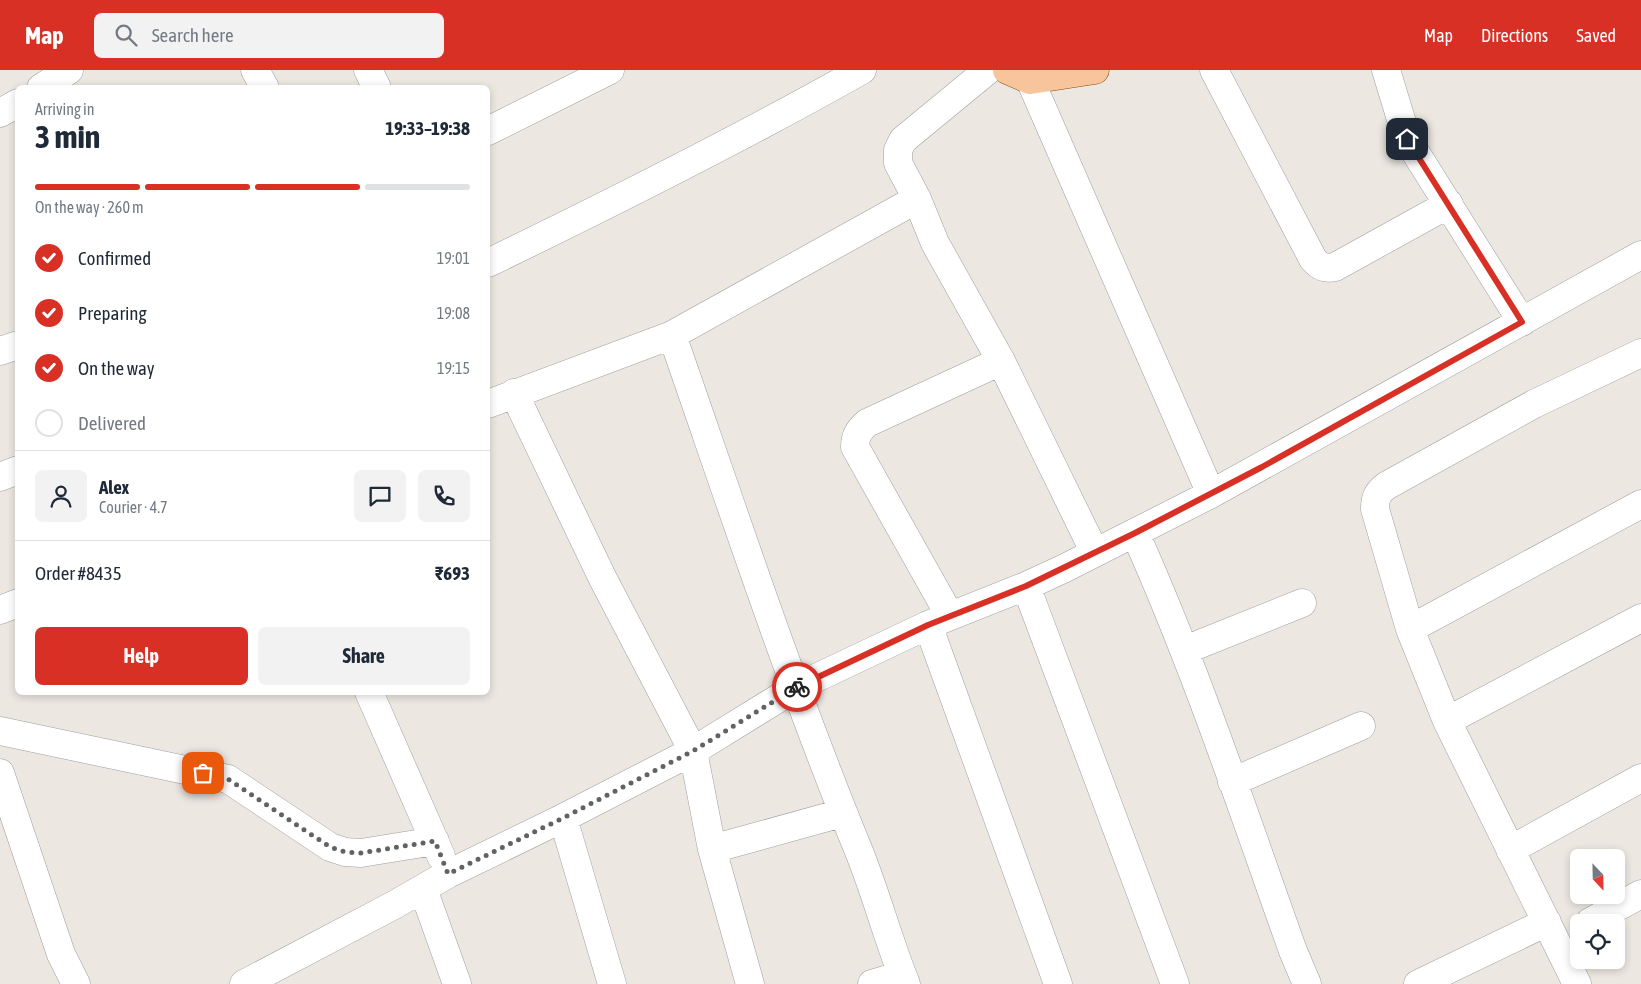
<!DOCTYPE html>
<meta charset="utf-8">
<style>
:root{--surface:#fff;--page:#f2f2f3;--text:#1f2937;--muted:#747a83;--line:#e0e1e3;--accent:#d93025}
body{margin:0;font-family:"Asap Condensed",sans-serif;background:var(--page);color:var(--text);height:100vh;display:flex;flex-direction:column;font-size:19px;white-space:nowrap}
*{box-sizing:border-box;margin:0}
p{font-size:16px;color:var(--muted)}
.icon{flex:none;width:28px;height:28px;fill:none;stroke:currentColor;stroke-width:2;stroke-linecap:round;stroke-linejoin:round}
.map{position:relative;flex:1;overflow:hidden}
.details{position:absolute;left:15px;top:15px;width:475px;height:610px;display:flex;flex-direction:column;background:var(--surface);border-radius:8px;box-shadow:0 2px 8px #0003}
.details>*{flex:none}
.needle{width:32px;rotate:158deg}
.tools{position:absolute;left:1570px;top:779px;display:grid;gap:10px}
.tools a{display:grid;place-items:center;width:55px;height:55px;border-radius:8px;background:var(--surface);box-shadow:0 2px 8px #0003;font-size:25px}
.pin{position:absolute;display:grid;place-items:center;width:42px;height:42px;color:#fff;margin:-21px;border-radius:10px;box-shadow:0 2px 8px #0006}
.courier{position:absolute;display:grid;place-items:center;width:50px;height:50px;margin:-25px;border:4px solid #d93025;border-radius:50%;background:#fff;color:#222;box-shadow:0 1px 6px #0007}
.head em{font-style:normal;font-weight:700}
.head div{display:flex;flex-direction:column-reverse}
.head{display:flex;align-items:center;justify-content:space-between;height:85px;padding:0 20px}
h1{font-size:32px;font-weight:700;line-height:38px}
.bar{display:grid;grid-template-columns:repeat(4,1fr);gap:8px 5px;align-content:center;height:60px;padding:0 20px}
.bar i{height:6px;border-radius:4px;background:var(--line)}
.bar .current{background:var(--accent)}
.bar p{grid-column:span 4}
.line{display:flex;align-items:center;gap:12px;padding:0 20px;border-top:1px solid var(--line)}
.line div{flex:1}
.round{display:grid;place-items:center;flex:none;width:52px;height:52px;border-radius:8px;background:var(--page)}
ol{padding:0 20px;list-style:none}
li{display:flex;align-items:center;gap:15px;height:55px}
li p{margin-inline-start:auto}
li .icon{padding:5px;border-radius:50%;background:var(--accent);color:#fff;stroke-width:4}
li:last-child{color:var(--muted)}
li i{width:28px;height:28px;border:2px solid var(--line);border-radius:50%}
.action{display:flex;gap:10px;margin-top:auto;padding:10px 20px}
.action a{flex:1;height:58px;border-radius:8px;background:var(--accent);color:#fff;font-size:20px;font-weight:700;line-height:58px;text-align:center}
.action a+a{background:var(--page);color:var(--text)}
header{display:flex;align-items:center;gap:30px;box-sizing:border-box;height:70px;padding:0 25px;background:var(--accent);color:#fff}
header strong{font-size:24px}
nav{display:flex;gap:28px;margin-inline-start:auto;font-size:18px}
.search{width:350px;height:45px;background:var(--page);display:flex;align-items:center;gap:12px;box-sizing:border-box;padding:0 18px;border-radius:8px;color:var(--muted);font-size:19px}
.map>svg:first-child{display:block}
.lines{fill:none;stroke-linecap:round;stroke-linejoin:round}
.minor-casing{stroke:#9f9f9f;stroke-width:29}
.primary-casing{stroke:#8b5007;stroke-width:29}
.minor{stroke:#fff;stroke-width:28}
.primary{stroke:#f7c49b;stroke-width:28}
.done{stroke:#646260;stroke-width:5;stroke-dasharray:0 9}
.route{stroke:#d93025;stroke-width:6}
</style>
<header>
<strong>Map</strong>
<div class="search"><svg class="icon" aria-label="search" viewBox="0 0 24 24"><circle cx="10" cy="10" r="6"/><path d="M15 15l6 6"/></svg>Search here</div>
<nav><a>Map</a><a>Directions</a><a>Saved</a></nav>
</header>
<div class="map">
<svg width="1641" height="914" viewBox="0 0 1641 914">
<rect width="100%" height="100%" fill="#ece7e1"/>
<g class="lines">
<defs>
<path id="minor" d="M255,0L265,18
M368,0L377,18
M988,0L903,70L898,80V93L917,129L935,173L1001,291L1095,483
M1214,0L1313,189C1320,197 1325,199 1335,197L1449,134
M1386,0L1407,69L1522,252
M1030,10L1211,424
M41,18L69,0
M0,43L18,33
M488,61L610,0
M488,193C614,132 740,69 862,0
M672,265C732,437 789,611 858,779C876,823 888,870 906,914
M0,281L18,275
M514,323L602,507L693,681L712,779L750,914
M488,334L672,265L917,129
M0,407L18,400
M1135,463C1196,599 1243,741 1293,881L1307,914
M1026,516L1175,914
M0,540L18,533
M950,546L855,377C855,366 859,360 867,353L1001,291
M928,555L1058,914
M1410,559L1641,434
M1185,580L1302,533
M369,622L441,786
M1447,651L1641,548
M0,661L228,709L330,777L345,782L361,783L435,771
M0,703L61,884L76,914
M1232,712L1361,656
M563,748L612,914
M712,779L842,743
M1510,780L1641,708
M423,819L457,914
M1590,852L1641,824
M244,914L394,835L448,804L563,748L693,681L795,618L928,555L1026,516L1063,499L1211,424L1641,185
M872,914L902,905
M1418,914L1547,852
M1577,914L1447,651L1410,559L1375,439C1375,428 1377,423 1386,416L1534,334L1641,283"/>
<path id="primary" d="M1007,0L1030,10L1095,0"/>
</defs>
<use href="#minor" class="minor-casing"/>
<use href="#primary" class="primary-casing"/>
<use href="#minor" class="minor"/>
<use href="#primary" class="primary"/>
</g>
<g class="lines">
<path class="done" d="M203,703L228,709L330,777L345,782L361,783L435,771L448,804L563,748L693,681L797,617"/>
<path class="route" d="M797,617L928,555L1026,516L1135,463L1262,397L1522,252L1407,69"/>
</g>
</svg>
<div class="tools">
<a><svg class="needle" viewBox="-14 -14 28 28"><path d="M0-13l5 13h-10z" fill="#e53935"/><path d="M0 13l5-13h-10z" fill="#747a83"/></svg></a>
<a><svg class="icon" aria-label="locate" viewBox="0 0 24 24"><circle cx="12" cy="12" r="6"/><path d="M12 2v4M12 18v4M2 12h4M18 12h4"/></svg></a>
</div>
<div class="pin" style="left:203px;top:703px;background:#ea580c"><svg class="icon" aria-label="bag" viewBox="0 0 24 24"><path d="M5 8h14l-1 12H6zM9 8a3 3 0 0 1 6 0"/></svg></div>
<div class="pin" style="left:1407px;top:69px;background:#1f2937"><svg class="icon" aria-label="home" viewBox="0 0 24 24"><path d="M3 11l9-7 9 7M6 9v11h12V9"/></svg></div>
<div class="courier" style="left:797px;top:617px"><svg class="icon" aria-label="bike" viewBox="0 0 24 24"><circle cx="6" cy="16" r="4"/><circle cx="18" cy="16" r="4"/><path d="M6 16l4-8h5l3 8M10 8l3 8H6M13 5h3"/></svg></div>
<section class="details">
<div class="head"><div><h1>3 min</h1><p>Arriving in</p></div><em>19:33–19:38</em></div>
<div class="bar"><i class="current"></i><i class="current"></i><i class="current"></i><i></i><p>On the way · 260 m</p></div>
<ol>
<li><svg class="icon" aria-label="check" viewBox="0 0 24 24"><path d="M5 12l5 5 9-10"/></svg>Confirmed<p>19:01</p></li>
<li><svg class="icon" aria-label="check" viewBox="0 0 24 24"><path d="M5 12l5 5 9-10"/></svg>Preparing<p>19:08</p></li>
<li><svg class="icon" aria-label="check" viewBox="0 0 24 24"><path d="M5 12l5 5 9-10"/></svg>On the way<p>19:15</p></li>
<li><i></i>Delivered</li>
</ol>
<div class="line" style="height:90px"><a class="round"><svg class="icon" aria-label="person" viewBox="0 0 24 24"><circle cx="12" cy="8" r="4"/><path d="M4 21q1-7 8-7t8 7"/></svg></a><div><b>Alex</b><p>Courier · 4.7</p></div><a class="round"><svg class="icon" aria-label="chat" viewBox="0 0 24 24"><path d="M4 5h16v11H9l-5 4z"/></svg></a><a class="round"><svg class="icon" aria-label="phone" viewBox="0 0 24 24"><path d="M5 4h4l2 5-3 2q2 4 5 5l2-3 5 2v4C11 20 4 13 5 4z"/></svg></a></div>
<div class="line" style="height:65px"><div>Order #8435</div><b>₹693</b></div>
<div class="action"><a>Help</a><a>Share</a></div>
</section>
</div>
